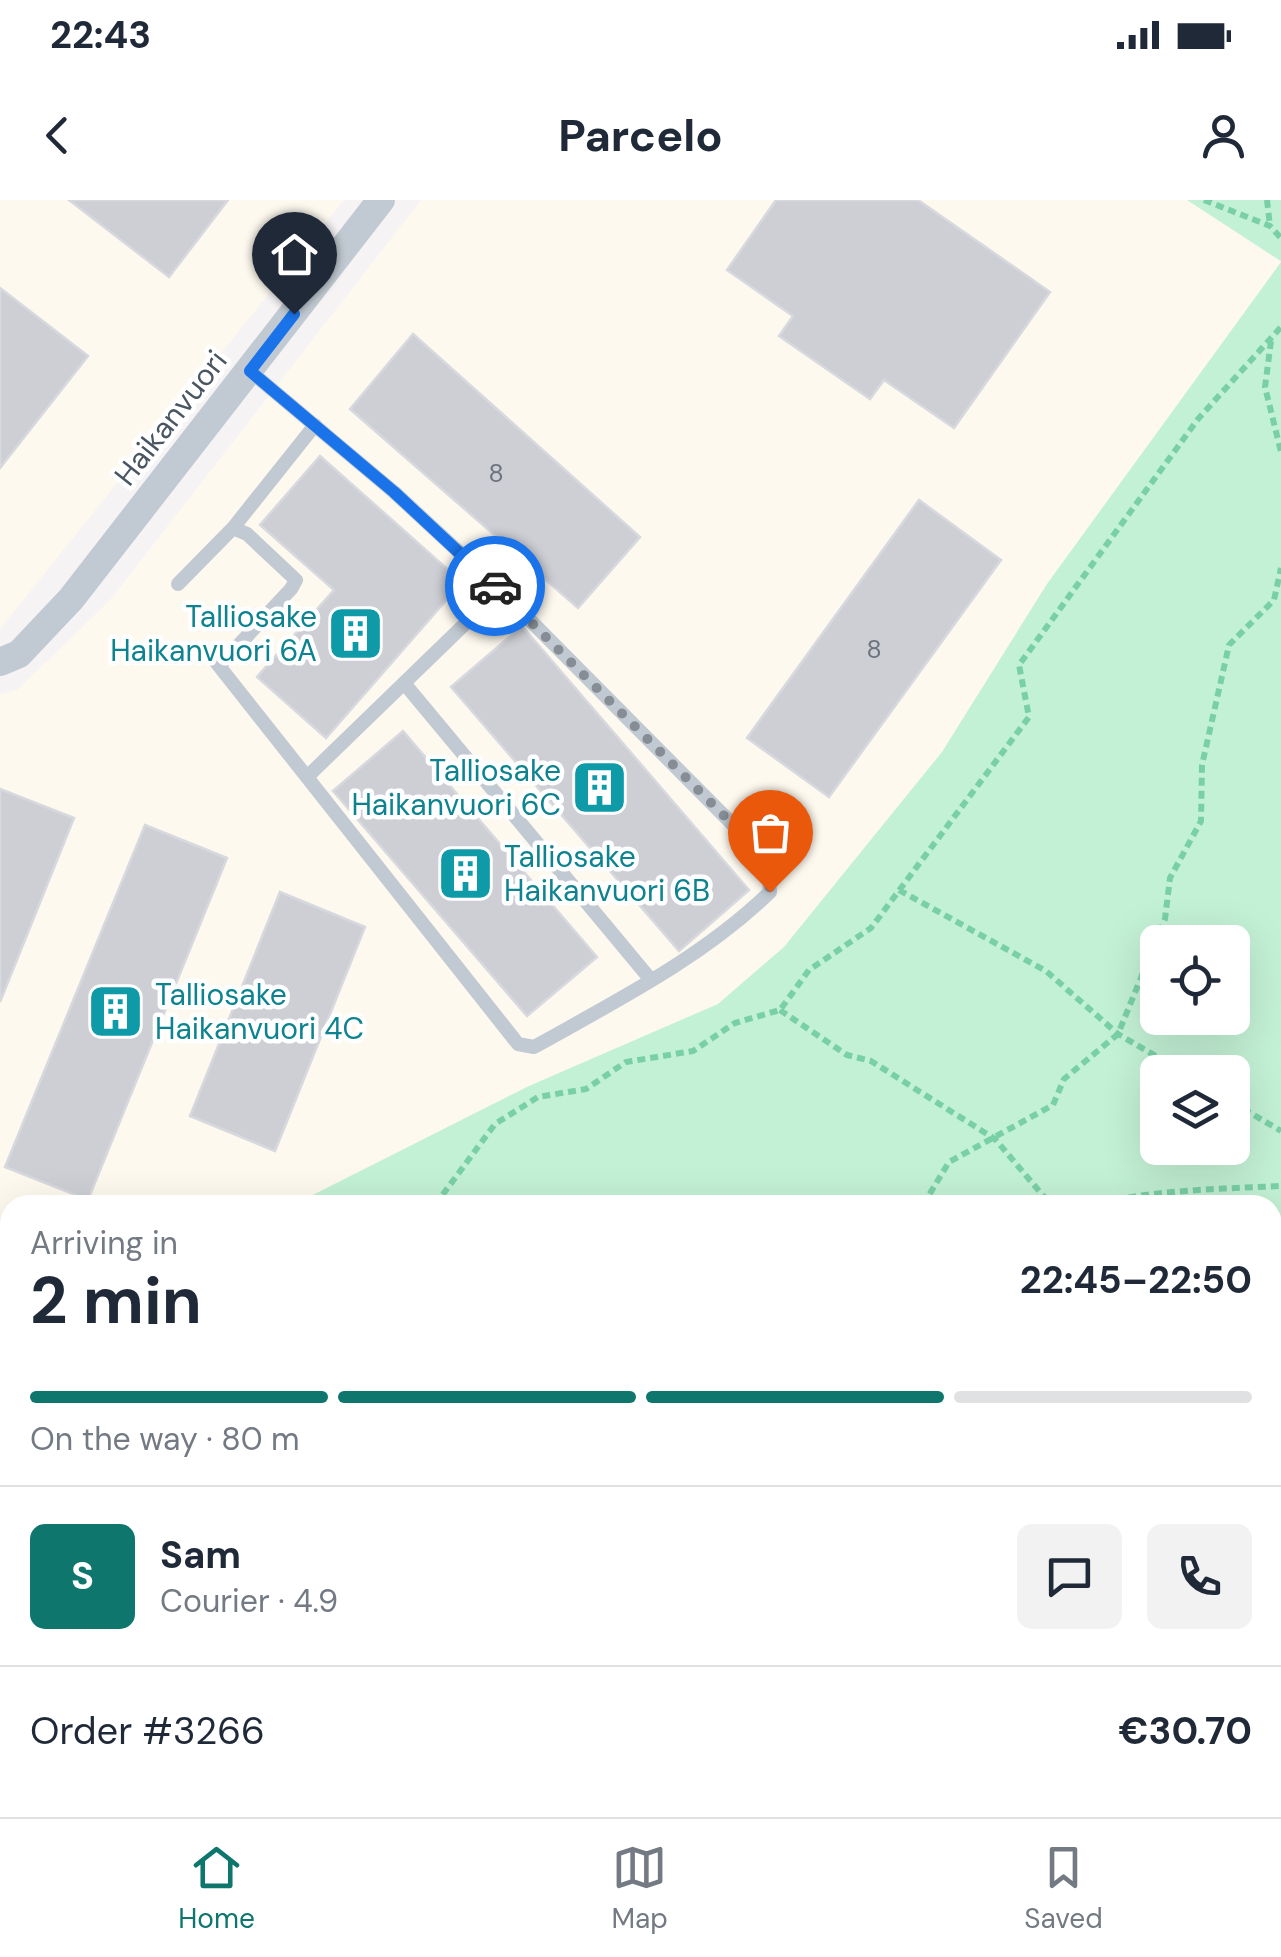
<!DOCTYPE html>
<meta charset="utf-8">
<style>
:root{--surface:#fff;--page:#f2f2f3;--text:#1f2937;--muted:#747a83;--line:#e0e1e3;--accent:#0f766e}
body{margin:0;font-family:"DM Sans",sans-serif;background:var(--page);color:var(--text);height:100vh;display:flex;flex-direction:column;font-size:38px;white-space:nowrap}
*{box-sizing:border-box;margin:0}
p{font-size:32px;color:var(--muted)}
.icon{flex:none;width:55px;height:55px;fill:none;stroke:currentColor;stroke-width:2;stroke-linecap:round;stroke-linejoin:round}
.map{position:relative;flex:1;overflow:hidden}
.panel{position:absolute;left:0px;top:995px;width:1282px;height:622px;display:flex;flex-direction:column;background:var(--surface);border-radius:30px 30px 0 0;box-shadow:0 10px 40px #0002}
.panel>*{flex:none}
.controls{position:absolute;left:1140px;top:725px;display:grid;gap:20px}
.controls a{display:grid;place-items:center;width:110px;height:110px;border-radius:15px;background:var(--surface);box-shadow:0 10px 40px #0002;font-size:50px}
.pin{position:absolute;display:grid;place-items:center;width:85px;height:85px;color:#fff;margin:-102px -42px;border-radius:50% 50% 50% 0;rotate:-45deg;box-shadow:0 0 10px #0007}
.pin .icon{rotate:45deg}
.courier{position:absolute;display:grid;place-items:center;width:100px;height:100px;margin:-50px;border:8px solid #1a73e8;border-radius:50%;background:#fff;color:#222;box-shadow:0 2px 12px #0007}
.overview em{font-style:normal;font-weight:700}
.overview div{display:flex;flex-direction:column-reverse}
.overview{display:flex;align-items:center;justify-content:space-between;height:170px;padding:0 30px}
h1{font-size:65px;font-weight:700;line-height:75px}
.bar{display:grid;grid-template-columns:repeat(4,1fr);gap:15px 10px;align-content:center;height:120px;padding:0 30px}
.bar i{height:12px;border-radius:8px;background:var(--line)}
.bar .current{background:var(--accent)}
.bar p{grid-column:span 4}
.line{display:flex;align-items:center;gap:25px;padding:0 30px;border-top:2px solid var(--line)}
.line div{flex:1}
.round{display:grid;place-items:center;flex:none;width:105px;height:105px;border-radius:15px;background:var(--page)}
.status{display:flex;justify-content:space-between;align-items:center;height:70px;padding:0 50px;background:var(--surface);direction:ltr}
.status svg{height:28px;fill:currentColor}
header{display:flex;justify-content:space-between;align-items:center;height:130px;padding:0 30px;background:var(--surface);font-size:45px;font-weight:700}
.menu{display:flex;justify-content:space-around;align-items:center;height:140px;border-top:2px solid var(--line);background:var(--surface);font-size:28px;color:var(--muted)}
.menu a{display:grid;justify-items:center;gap:5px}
.menu .current{color:var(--accent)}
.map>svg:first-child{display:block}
.commercial{fill:#fdf9ef}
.green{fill:#c3f1d5;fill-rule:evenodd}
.building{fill:#cdcfd5;stroke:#d7d9de;stroke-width:2.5}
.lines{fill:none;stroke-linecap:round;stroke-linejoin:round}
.path{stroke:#7ad0a6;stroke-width:6;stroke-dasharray:8 5;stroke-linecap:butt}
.lane{stroke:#c1cad2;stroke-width:14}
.street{stroke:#c1cad2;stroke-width:28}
.done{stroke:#868d94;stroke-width:10;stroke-dasharray:0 18}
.route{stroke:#1a73e8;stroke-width:12}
.labels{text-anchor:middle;stroke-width:9;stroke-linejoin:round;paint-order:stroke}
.number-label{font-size:25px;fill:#6b747e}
.street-label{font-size:30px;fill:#4a5661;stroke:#fff}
.culture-label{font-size:30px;fill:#0d838f;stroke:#fff;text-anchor:end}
</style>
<div class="status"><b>22:43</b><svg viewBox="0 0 49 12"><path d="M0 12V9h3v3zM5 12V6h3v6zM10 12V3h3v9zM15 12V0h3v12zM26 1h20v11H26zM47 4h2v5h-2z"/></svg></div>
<header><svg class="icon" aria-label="back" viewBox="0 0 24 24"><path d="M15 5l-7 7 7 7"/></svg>Parcelo<svg class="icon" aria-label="person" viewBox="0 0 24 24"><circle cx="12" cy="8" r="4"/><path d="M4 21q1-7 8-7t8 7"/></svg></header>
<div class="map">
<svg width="1281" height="1617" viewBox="0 0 1281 1617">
<rect width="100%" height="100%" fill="#f5f3f3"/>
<path class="commercial" d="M0,0H344L0,429Z
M421,0H1187L1281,62L1047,384L942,552L784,747L718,804L529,886L293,1005H10V1066L0,1062V494L17,490L110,400Z"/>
<path class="green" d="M1187,0H1281V61Z
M1281,62V1617H0V1062L10,1066V1608H1272V1005H293L529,886L718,804L784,747L942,552L1047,384ZM1158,742H1232V818H1158ZM1158,872H1232V948H1158Z"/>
<path class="building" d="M69,0H228L169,77Z
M776,0H918L1050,92L954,228L884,180L870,199L779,136L793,116L727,70Z
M0,88L88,156L0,268Z
M413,134L640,337L578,408L350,209Z
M320,256L462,382L326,538L257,477L334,390L260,325Z
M919,300L1001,360L829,597L747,538Z
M522,426L749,690L679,751L451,487Z
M403,531L597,757L527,816L333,591Z
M0,589L74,618L0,802Z
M145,625L227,658L88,1000L5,967Z
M280,692L365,727L275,951L190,916Z"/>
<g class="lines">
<path class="path" d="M1204,0L1270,26L1281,38
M1267,0L1270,26
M1271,141L1265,187L1281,252
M899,690L1046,771L1118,834L1183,872
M780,810L847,855L871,861L995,939L1051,1005
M1232,902L1281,931
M435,1005L495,924L538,897L586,889L626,862L693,851L735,823L780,810L809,770L871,728L1029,517L1019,465L1198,219L1281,127
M923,1005L949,962L1053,905L1064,879L1118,834L1165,719L1170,678L1201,621L1202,565L1229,445L1274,400L1281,368
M1090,1005C1152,990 1217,989 1281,986
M0,1092L10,1097
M0,1102L10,1119
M1272,1203L1281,1199
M0,1244L10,1216
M0,1306L10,1320
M0,1529L10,1506
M627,1617L629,1608
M1055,1617L1057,1608
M1231,1617L1236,1608"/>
<path class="lane" d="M233,328L315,225
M178,384L233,328L247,334L296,380L291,389L219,466
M208,452L518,844L534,847C616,801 702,758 770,692L768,660L500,390L394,292L250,171
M404,483L651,780
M307,577L500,390"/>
<path class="street" d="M0,462L19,454L71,399L381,0"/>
</g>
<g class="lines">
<path class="done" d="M495,386L768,660L770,692"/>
<path class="route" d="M294,114L250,171L394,292L495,386"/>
</g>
<defs>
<symbol id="building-square" viewBox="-11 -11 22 22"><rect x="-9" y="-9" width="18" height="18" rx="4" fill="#0f9aa8" stroke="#fff"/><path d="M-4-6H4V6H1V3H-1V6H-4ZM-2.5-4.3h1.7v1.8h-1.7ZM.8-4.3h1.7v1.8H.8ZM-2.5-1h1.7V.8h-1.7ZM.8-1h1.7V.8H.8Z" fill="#fff"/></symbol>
</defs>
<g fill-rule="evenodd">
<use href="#building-square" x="324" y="402" width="63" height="63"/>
<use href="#building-square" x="568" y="556" width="63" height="63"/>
<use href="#building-square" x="434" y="642" width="63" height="63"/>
<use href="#building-square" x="84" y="780" width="63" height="63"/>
</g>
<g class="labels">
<g class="number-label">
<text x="496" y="282">8</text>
<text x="874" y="458">8</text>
</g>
<g class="street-label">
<text transform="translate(171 218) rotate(-52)" y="10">Haikanvuori</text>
</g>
<g class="culture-label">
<text x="317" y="427">Talliosake<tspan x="317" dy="34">Haikanvuori 6A</tspan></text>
<text x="561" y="581">Talliosake<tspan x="561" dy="34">Haikanvuori 6C</tspan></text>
<text x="504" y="667" text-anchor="start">Talliosake<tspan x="504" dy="34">Haikanvuori 6B</tspan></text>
<text x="155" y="805" text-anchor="start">Talliosake<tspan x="155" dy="34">Haikanvuori 4C</tspan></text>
</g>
</g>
</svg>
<div class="controls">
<a><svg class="icon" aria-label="locate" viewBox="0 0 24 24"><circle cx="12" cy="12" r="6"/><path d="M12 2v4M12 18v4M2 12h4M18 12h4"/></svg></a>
<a><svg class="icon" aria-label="layers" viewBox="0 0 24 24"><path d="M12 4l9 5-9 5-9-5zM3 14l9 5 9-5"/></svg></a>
</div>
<div class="pin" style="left:770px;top:692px;background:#ea580c"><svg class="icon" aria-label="bag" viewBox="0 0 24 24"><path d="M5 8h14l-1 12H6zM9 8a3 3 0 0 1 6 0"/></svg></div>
<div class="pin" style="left:294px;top:114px;background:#1f2937"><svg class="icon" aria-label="home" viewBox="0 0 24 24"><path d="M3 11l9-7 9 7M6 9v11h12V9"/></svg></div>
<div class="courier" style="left:495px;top:386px"><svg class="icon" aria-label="car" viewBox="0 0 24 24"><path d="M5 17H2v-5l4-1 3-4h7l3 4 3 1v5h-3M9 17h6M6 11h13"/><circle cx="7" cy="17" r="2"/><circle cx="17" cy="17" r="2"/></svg></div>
<section class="panel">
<div class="overview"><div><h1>2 min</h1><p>Arriving in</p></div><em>22:45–22:50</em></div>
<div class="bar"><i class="current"></i><i class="current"></i><i class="current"></i><i></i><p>On the way · 80 m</p></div>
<div class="line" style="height:180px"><b class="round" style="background:var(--accent);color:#fff">S</b><div><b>Sam</b><p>Courier · 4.9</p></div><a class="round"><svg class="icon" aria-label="chat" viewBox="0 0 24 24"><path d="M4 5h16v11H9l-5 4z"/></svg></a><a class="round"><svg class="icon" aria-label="phone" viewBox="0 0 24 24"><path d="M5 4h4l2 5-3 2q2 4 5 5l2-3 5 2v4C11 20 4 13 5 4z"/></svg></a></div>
<div class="line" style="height:130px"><div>Order #3266</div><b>€30.70</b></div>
</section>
</div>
<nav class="menu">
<a class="current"><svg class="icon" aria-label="home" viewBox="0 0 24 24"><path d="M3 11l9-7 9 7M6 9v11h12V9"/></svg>Home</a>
<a><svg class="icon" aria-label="map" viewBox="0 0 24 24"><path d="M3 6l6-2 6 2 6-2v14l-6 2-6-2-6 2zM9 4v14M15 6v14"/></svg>Map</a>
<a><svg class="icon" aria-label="saved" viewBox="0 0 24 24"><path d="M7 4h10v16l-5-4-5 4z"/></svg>Saved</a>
</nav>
